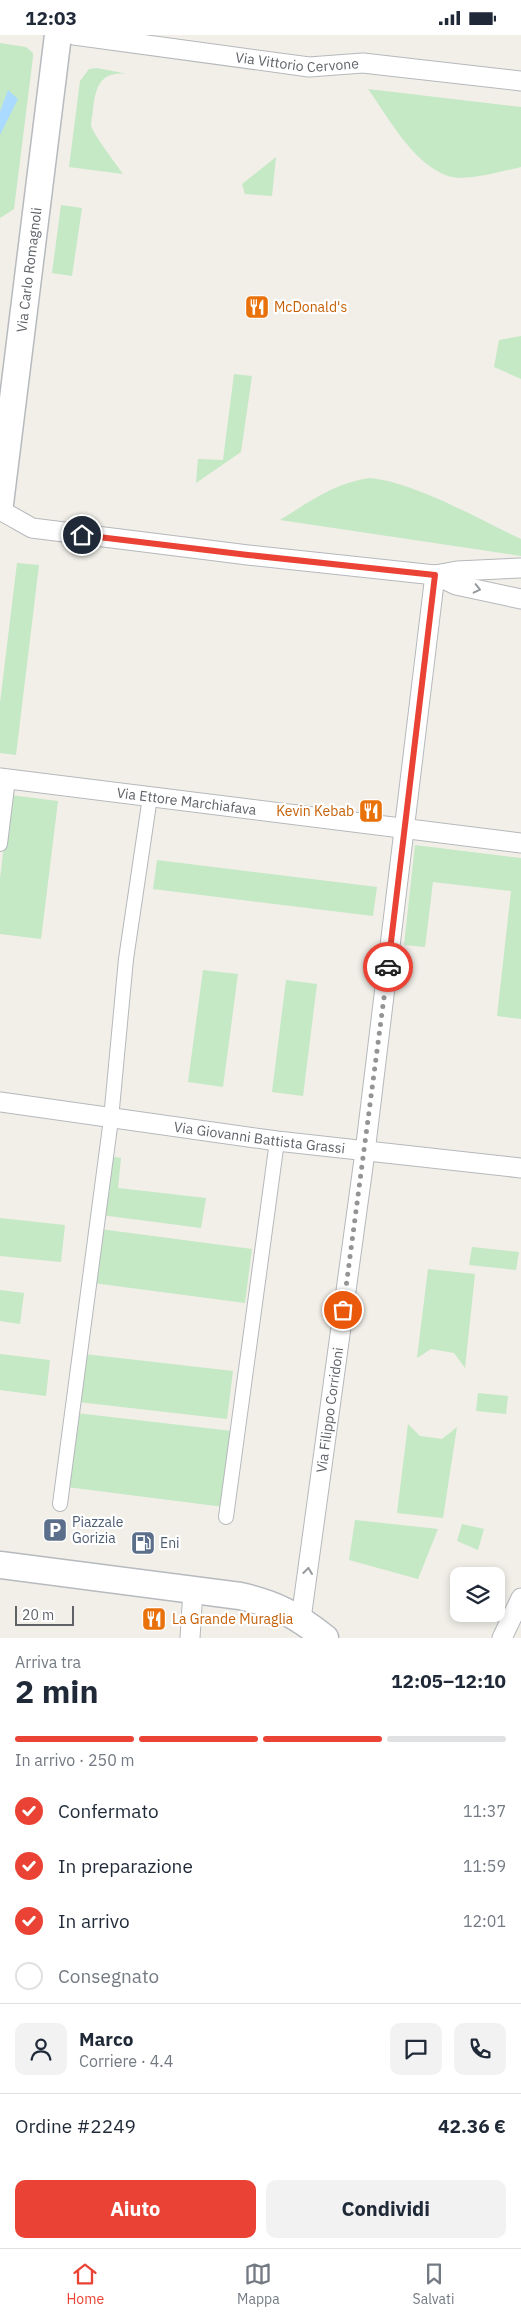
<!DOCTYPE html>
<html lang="it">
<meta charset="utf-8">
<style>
:root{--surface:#fff;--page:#f2f2f3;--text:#1f2937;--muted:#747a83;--line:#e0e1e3;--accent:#ea4335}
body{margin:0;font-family:"IBM Plex Sans",sans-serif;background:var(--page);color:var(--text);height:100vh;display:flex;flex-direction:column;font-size:19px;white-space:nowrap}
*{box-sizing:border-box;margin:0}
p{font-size:16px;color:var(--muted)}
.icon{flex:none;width:28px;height:28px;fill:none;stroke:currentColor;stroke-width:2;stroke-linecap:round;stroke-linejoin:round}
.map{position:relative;height:1603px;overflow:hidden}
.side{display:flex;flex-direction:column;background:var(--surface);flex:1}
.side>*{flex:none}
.buttons{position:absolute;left:450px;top:1532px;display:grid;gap:10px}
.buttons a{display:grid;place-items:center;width:55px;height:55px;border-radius:10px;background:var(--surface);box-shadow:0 2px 8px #0003;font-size:25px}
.scale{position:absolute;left:15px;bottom:12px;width:59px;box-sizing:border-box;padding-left:5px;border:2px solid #5f6368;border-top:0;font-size:14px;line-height:18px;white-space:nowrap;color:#5f6368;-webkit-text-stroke:4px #fff;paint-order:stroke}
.pin{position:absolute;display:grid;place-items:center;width:42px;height:42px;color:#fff;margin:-21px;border:2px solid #fff;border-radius:50%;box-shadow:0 1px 5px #0007}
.courier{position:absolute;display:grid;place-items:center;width:50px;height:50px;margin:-25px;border:4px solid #ea4335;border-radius:50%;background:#fff;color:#222;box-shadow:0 1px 6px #0007}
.summary em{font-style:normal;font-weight:700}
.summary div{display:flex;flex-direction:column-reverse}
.summary{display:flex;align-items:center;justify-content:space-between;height:85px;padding:0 15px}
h1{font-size:32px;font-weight:700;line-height:38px}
.bar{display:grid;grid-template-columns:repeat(4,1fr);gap:8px 5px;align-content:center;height:60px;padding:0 15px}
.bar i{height:6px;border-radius:4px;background:var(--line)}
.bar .on{background:var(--accent)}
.bar p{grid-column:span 4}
.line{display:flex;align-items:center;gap:12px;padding:0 15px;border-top:1px solid var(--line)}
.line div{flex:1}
.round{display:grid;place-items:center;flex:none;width:52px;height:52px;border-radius:10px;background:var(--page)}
ol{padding:0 15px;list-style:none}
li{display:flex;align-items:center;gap:15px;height:55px}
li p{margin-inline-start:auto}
li .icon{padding:5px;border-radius:50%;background:var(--accent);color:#fff;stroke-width:4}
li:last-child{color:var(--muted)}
li i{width:28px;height:28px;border:2px solid var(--line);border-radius:50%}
.button{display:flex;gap:10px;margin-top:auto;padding:10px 15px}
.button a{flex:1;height:58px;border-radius:10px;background:var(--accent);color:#fff;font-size:20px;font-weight:700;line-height:58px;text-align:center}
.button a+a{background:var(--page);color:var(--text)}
.status{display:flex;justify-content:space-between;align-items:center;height:35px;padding:0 25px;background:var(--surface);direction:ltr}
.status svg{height:14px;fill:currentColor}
.dock{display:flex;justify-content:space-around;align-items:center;height:70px;border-top:1px solid var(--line);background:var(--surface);font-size:14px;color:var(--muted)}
.dock a{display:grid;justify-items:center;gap:2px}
.dock .on{color:var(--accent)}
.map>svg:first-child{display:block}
.green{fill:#c5e8c5}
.water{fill:#aadaff}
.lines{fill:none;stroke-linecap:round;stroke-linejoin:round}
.pedestrian-casing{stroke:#b5b8bc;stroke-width:16}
.minor-casing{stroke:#b5b8bc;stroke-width:21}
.secondary-casing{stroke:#b6babf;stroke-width:29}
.pedestrian{stroke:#fff;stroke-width:14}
.minor{stroke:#fff;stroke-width:19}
.secondary{stroke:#fff;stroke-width:26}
.oneway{stroke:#979a9d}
.done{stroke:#929495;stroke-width:5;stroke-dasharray:0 9}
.route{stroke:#ea4335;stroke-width:6}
.labels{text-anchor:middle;stroke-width:4.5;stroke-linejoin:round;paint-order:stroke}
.street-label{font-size:14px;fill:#5f6368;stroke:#fff}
.food-label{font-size:14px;fill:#c56008;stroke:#fff;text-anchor:start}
.service-label{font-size:14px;fill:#4e5e75;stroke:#fff;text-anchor:start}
</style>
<div class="status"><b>12:03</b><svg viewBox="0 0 49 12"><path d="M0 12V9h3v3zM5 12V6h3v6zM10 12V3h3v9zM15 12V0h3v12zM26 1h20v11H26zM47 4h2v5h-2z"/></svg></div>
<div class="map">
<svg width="521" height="1603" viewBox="0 0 521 1603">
<rect width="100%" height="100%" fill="#f1efe8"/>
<path class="green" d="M0,8L26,12L33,18V22L14,174L0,183Z
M97,33L128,39C101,36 96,50 93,74C93,79 91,85 91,90C92,98 117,130 123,139L69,132L80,46L89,34Z
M368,54L521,72V132C503,136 465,147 448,141C412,128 389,83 368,54Z
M276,122L272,161L245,159L242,149Z
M61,170L82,173L72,241L52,238Z
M521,301V344L494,332L499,305Z
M234,339L252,341L241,417L196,448L198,424L223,425Z
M369,443C415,447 478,484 521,504V521L280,485C309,467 335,448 369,443Z
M17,528L39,530L16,720L0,718V668Z
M10,760L58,766L41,904L0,899V844Z
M415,810L521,823V984L497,981L511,856L433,847L425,912L404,910Z
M157,825L377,852L373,881L153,854Z
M203,935L238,939L223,1052L188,1047Z
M286,945L317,949L303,1061L272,1057Z
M109,1121L121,1123L118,1153L206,1163L201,1193L101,1180Z
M0,1183L65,1190L61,1227L0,1221Z
M100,1194L252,1214L245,1268L93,1248Z
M472,1212L519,1217L516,1235L469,1230Z
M428,1234L475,1239L465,1333L454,1318L431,1314L417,1323Z
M0,1255L24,1258L20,1289L0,1286Z
M0,1319L50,1325L46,1361L0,1355Z
M84,1319L233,1336L227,1384L78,1367Z
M478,1358L508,1361L506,1379L476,1376Z
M76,1378L232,1396L224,1472L67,1452Z
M408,1389L420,1401L442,1404L457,1392L443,1483L397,1478Z
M355,1485L438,1494L418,1544L349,1525Z
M462,1489L484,1494L478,1515L457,1506Z"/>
<path class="water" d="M8,55L18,64L0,100V77Z"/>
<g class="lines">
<defs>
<path id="pedestrian" d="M0,809L8,744
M60,1469L111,1084L126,924L150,762
M226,1482L277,1106"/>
<g id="minor">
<path id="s1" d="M74,0L309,32L363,28L521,46"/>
<path d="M0,475L32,493L248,520L435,540L456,550L521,564"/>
<path d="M435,540L457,536L521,533"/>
<path id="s2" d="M0,743L521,808"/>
<path id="s3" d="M0,1067L277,1106L521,1133"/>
<path id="s4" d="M301,1584L365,1117L435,540"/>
<path d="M190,1603L193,1555"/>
<path d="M502,1603L521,1563"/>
</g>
<g id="secondary">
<path id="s5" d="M0,469L58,0"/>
<path d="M0,1530L240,1561C276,1569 296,1580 325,1603"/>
</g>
</defs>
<use href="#pedestrian" class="pedestrian-casing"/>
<use href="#minor" class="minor-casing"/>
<use href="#secondary" class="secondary-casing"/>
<use href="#pedestrian" class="pedestrian"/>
<use href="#minor" class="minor"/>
<use href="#secondary" class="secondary"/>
</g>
<defs><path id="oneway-chevron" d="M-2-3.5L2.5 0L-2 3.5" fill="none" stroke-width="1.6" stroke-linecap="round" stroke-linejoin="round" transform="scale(1.25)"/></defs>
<g class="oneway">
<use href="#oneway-chevron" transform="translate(477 554) rotate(13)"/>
<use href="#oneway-chevron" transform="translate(308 1536) rotate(-83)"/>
</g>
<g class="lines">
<path class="done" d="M343,1275L388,932"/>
<path class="route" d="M82,500L248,520L435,540L388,932"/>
</g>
<defs>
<symbol id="restaurant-square" viewBox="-11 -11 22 22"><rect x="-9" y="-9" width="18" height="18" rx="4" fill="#e8710a" stroke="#fff"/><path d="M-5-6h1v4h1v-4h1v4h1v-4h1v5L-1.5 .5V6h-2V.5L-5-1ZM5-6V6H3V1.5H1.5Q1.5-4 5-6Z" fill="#fff"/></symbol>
<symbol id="parking-square" viewBox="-11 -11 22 22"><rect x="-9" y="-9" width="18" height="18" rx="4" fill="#5c6f8a" stroke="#fff"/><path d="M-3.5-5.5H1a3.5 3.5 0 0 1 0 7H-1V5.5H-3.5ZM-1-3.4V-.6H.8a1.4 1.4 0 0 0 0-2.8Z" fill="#fff"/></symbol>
<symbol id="fuel-square" viewBox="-11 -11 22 22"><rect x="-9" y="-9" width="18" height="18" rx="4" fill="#5c6f8a" stroke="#fff"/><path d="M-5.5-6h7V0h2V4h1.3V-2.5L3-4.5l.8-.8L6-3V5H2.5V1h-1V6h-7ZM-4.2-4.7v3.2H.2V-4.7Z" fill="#fff"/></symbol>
</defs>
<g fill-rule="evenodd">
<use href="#restaurant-square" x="243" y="258" width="28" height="28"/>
<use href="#restaurant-square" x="357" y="762" width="28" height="28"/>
<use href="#parking-square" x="41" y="1481" width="28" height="28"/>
<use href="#fuel-square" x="129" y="1494" width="28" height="28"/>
<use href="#restaurant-square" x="140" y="1570" width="28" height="28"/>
</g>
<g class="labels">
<g class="street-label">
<text dy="5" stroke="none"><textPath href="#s1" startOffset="225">Via Vittorio Cervone</textPath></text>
<text dy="5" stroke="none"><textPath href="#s5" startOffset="236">Via Carlo Romagnoli</textPath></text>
<text dy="5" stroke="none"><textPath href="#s2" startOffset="188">Via Ettore Marchiafava</textPath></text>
<text dy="5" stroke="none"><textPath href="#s3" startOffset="262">Via Giovanni Battista Grassi</textPath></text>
<text dy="5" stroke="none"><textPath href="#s4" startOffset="211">Via Filippo Corridoni</textPath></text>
</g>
<g class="food-label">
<text x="274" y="277">McDonald's</text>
<text x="354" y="781" text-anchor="end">Kevin Kebab</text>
<text x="172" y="1589">La Grande Muraglia</text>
</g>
<g class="service-label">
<text x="72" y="1492">Piazzale<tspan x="72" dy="16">Gorizia</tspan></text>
<text x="160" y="1513">Eni</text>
</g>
</g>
</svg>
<div class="buttons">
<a><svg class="icon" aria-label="layers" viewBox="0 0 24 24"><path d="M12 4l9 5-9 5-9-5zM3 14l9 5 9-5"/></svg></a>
</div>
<div class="scale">20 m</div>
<div class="pin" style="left:343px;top:1275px;background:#ea580c"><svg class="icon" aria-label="bag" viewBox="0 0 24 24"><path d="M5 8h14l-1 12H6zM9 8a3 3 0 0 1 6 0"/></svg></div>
<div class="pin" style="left:82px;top:500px;background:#1f2937"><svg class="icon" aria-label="home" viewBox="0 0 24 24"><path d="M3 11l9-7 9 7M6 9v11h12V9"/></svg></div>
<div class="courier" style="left:388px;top:932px"><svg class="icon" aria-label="car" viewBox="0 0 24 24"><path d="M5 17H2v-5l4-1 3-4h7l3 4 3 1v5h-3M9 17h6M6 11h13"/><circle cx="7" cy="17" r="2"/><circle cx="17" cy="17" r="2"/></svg></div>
</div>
<section class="side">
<div class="summary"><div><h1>2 min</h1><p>Arriva tra</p></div><em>12:05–12:10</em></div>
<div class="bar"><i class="on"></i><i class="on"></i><i class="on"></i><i></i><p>In arrivo · 250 m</p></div>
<ol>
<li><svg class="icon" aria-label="check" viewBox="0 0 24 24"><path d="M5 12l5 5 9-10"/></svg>Confermato<p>11:37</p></li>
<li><svg class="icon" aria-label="check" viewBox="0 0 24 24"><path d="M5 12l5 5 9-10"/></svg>In preparazione<p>11:59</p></li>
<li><svg class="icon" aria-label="check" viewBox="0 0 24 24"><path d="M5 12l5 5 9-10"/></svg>In arrivo<p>12:01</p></li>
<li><i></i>Consegnato</li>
</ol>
<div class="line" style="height:90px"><a class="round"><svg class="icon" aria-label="person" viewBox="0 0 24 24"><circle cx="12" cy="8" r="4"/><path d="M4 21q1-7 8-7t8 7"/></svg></a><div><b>Marco</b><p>Corriere · 4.4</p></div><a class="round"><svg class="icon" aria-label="chat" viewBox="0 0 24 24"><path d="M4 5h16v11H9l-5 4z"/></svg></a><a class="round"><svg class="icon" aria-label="phone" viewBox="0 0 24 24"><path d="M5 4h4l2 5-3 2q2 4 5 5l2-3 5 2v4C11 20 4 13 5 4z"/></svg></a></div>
<div class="line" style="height:65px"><div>Ordine #2249</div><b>42.36 €</b></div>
<div class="button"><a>Aiuto</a><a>Condividi</a></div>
</section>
<nav class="dock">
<a class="on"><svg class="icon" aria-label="home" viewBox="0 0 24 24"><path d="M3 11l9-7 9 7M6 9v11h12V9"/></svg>Home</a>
<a><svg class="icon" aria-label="map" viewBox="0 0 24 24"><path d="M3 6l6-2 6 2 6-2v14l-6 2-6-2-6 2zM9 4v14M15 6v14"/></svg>Mappa</a>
<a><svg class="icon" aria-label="saved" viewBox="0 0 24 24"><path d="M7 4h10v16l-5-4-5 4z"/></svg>Salvati</a>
</nav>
